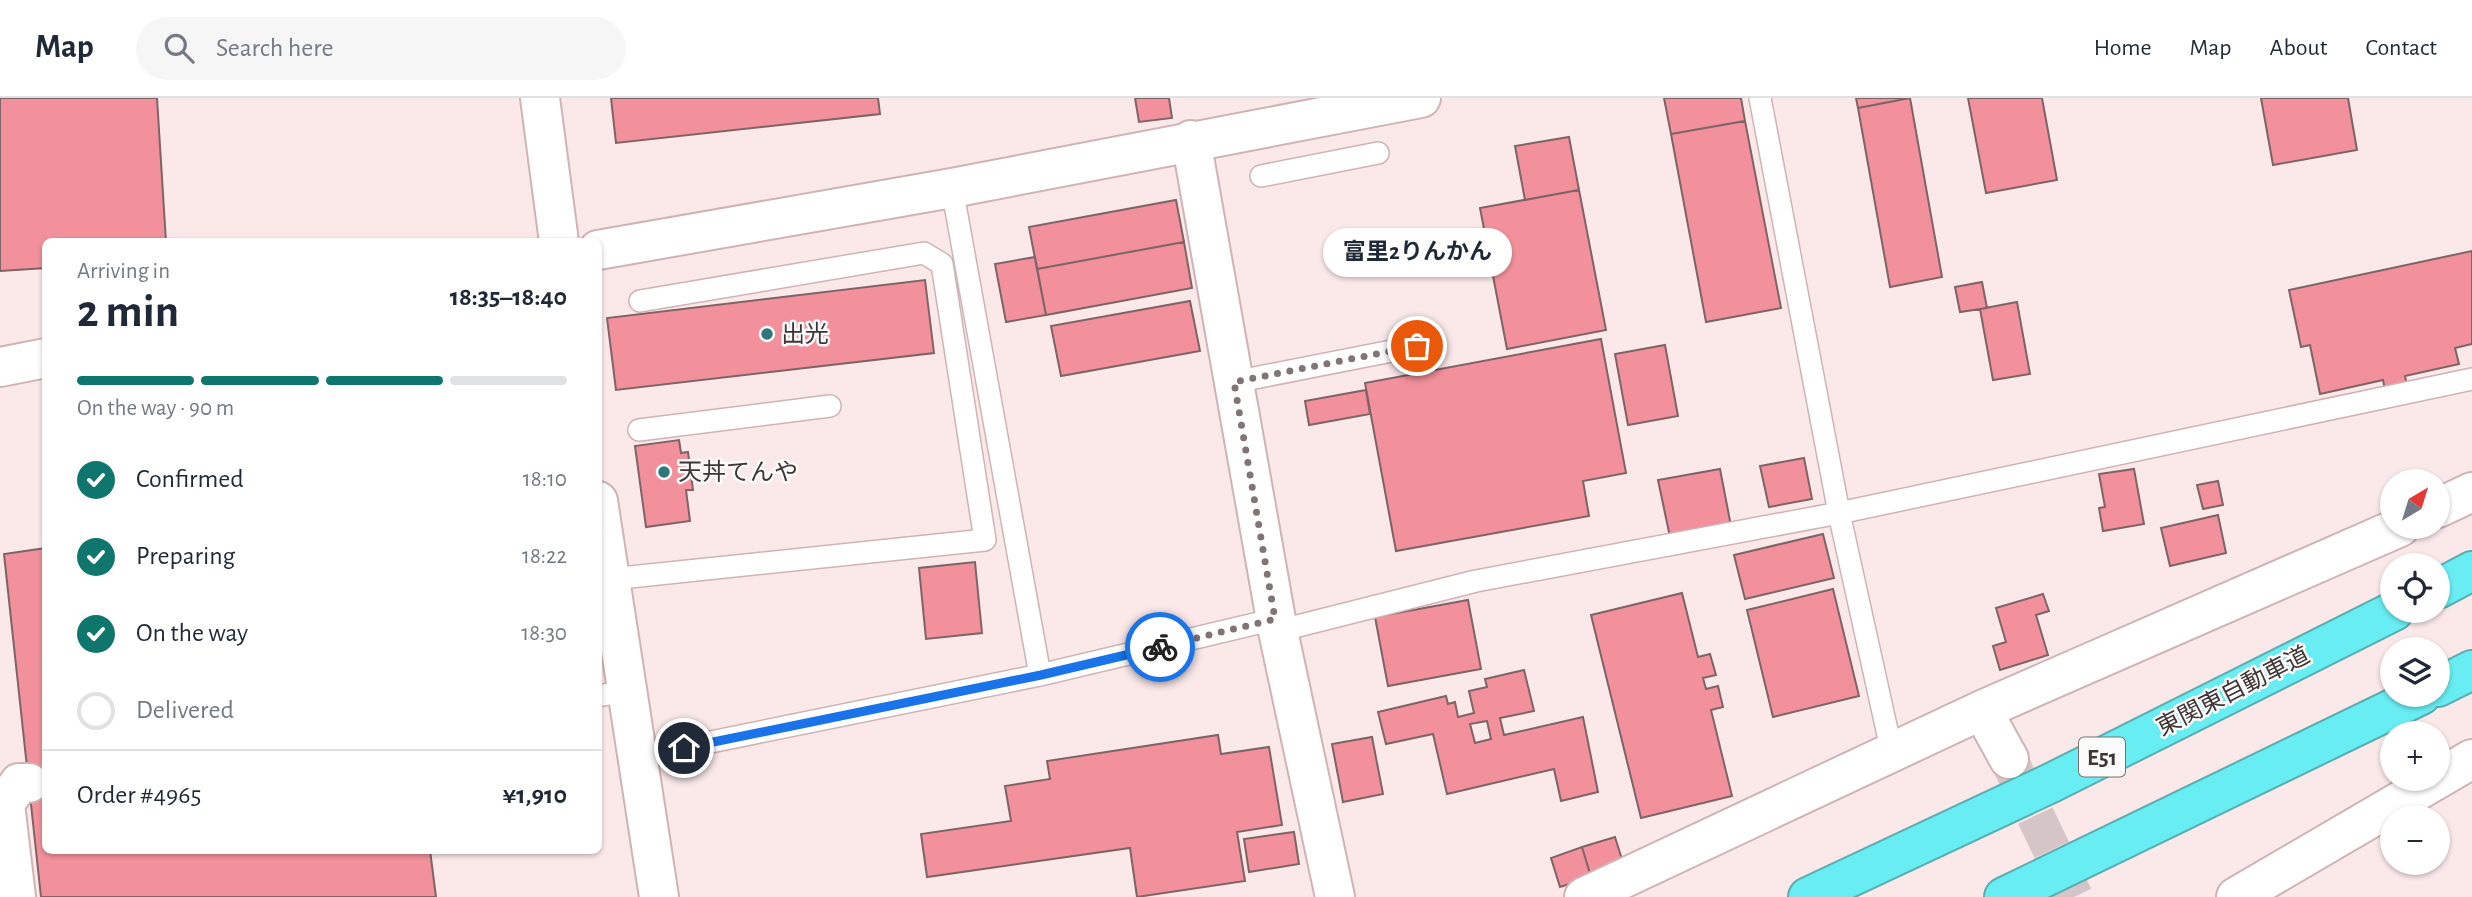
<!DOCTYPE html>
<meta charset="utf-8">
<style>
:root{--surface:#fff;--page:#f6f6f7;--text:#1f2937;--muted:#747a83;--line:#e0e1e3;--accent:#0f766e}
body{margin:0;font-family:"Alegreya Sans","Noto Sans JP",sans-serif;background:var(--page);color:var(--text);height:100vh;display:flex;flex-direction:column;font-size:26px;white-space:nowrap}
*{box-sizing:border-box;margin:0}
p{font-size:23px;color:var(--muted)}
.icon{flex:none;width:38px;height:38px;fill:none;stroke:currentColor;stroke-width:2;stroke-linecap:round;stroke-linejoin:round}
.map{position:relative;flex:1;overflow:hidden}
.sheet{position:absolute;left:42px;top:140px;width:560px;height:616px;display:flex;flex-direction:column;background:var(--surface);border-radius:10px;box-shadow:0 2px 5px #0004}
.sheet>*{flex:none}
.needle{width:46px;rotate:38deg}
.fabs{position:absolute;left:2380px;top:371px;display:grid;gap:14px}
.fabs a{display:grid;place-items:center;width:70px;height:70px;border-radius:50%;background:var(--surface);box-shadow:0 2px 5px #0004;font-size:35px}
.pin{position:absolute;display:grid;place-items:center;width:60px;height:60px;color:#fff;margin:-30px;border:4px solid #fff;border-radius:50%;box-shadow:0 2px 7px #0007}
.courier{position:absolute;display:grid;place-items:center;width:70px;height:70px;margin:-35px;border:5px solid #1a73e8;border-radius:50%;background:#fff;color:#222;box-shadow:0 2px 9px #0007}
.bubble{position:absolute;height:49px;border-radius:24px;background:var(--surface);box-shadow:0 2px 5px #0004;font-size:23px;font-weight:700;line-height:49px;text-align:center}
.headline em{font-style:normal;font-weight:700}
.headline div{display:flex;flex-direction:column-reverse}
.headline{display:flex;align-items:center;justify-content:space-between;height:119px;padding:0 35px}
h1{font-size:46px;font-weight:700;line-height:52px}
.bar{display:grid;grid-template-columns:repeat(4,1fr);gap:10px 7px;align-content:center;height:84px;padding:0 35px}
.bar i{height:9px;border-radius:5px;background:var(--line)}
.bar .active{background:var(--accent)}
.bar p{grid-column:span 4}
.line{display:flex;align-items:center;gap:18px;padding:0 35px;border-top:2px solid var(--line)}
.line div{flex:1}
ol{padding:0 35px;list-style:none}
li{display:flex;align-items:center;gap:21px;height:77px}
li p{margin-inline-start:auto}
li .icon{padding:7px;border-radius:50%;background:var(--accent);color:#fff;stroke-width:4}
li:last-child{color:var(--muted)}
li i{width:38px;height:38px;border:4px solid var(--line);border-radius:50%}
header{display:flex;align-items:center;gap:42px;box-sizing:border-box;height:98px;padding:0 35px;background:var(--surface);border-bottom:2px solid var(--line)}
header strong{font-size:33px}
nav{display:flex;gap:38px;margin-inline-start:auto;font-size:24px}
.search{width:490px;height:63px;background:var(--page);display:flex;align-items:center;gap:18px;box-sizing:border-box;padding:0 24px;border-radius:38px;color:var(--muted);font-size:26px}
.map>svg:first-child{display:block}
.building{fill:#f2919b;stroke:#7e6466;stroke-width:2;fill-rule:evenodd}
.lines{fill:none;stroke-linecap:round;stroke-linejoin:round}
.minor-tunnel{stroke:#d6c5c6;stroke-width:38;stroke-dasharray:38 19;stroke-linecap:butt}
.service-casing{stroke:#d0b3b4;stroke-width:24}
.minor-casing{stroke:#d0b3b4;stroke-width:42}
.tertiary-casing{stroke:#d0b3b4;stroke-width:42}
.motorway-casing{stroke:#5aadb0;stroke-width:42}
.service{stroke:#fff;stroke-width:21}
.minor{stroke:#fff;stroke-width:38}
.tertiary{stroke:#fff;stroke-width:38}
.motorway{stroke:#68edf3;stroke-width:38}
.done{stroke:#817474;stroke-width:7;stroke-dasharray:0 12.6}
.route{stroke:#1a73e8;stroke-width:9}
.poi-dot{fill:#2e787b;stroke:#fbfbfb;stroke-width:2.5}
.labels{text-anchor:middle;stroke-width:5;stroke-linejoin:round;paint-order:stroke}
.shield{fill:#fbfbfb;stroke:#787070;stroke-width:2}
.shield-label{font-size:23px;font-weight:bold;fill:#403535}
.poi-label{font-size:24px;fill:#403535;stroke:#fbfbfb;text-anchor:start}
.street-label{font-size:24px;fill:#403535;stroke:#fbfbfb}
</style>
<header>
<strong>Map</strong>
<div class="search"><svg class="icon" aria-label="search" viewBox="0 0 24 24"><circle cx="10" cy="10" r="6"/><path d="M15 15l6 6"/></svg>Search here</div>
<nav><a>Home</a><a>Map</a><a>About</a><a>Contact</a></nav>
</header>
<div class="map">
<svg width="2472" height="799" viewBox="0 0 2472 799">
<rect width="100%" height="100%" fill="#fbe9ea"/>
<path class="building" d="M0,0H157L166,144H46V170L0,173Z
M611,0H878L880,16L616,45Z
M1135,0H1169L1172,20L1139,24Z
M1664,0H1741L1745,23L1671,36Z
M1856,0H1910L1858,10Z
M1910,0L1942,179L1890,189L1858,10Z
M1968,0H2042L2057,82L1986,95Z
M2261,0H2348L2357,52L2273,67Z
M1745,23L1781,210L1706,224L1671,36Z
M1569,39L1579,92L1525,102L1515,48Z
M1579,92L1606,232L1507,251L1480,110Z
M1176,102L1184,144L1037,171L1029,129Z
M1184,144L1192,190L1046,217L1037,171Z
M2472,153V246L2455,250L2459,266L2405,278L2407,287L2385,292L2383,282L2320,296L2310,247L2301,249L2289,192Z
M1035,159L1046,217L1006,224L995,166Z
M925,182L934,255L616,292L607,220Z
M1982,184L1987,210L1960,214L1955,189Z
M1190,203L1200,253L1061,278L1051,228Z
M2017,204L2030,276L1993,282L1980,211Z
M1601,241L1626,375L1583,383L1589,418L1396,453L1365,285Z
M1665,247L1678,318L1628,327L1615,256Z
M1366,292L1370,316L1309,327L1305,303Z
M679,342L681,355L688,354L693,392H686L690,423L646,429L635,348Z
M1804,360L1812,401L1769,409L1760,368Z
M1720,371L1731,428L1670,439L1658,382Z
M2134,371L2144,426L2103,433L2099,410L2105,409L2099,376Z
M2218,383L2223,407L2203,411L2197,387Z
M2218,417L2226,455L2170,468L2161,430Z
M1823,436L1834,480L1745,501L1734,457Z
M46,450V752H430L436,799H41L4,456Z
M975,464L982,535L926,541L919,470Z
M1833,491L1859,598L1773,619L1747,512Z
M1682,495L1698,559L1710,556L1716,577L1703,580L1706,591L1718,588L1723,609L1711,612L1732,698L1641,720L1591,517Z
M2043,496L2049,513L2036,517L2048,557L2000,572L1993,548L2006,544L1996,510Z
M1468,502L1481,571L1388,588L1375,519Z
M1524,572L1534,613L1500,620L1504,637L1583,619L1598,694L1561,703L1554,671L1447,696L1433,636L1386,646L1378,614L1446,598L1448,606L1455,604L1458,619L1474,615L1469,593L1487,589L1485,581ZM1487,623L1491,641L1475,645L1470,626Z
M1218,637L1221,656L1269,649L1282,727L1237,734L1245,783L1137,799L1130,750L927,779L921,736L1011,723L1005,688L1050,681L1047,663Z
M1372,639L1383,696L1343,704L1332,646Z
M1294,734L1299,766L1249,774L1244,741Z
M1615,739L1624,768L1591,779L1582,749Z
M1582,749L1591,779L1560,789L1551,760Z"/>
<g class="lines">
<path class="minor-tunnel" d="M2011,666L2074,799"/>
<defs>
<path id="service" d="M1760,0L1839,415L1892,655
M1261,78L1378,55
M952,90L1040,577
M1234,284L1417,248
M639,332L830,308
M611,481L985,442L942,166L924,155L640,203
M1278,533L1476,483L1839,415L2472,281
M598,598L628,593
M637,659L1040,577L1275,521"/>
<path id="minor" d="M1191,42L1278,533L1335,799
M598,403L659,799
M2438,410L2472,394
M1982,612L2009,661
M16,799L5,706L19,685H29
M1584,799L1982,612L2400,429
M2236,799L2472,661"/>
<path id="tertiary" d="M540,0L559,144
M598,152L952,90L1421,0
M0,269L46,260"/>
<path id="motorway" d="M2438,491L2472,473
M2438,589L2472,572
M1808,799L2051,685L2394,513
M2004,799L2421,597"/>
</defs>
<use href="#service" class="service-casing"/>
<use href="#minor" class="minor-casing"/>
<use href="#tertiary" class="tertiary-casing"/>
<use href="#motorway" class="motorway-casing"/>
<use href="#service" class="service"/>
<use href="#minor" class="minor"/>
<use href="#tertiary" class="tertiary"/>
<use href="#motorway" class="motorway"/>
</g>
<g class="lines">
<path class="done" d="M1160,549L1275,521L1234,284L1417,248"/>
<path class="route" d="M684,650L1041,577L1160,549"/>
</g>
<g class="poi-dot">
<circle cx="767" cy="236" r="7"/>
<circle cx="664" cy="374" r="7"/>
</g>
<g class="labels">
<rect class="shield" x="2079" y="639.5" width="46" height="39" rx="5"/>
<g class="shield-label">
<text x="2102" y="667">E51</text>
</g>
<g class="poi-label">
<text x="781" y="244">出光</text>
<text x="678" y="382">天丼てんや</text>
</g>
<g class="street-label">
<text transform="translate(2233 593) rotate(-27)" y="8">東関東自動車道</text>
</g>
</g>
</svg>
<div class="fabs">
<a><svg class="needle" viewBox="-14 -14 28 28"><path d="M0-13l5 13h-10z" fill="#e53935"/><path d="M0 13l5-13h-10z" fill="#747a83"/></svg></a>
<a><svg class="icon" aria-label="locate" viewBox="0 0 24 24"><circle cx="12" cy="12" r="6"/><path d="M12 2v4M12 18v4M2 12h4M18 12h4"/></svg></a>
<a><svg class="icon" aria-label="layers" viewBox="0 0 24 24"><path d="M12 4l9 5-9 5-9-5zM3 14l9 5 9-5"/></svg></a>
<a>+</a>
<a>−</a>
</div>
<div class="pin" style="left:1417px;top:248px;background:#ea580c"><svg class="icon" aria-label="bag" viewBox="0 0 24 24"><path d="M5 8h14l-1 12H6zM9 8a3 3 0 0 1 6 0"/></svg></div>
<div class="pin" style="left:684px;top:650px;background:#1f2937"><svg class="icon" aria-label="home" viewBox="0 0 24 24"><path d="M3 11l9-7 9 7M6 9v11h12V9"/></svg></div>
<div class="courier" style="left:1160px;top:549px"><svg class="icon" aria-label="bike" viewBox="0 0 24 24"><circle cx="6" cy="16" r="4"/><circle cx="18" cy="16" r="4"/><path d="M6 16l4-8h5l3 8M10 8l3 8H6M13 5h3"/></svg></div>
<div class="bubble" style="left:1323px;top:130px;width:189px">富里2りんかん</div>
<section class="sheet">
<div class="headline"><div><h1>2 min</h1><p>Arriving in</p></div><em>18:35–18:40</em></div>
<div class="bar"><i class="active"></i><i class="active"></i><i class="active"></i><i></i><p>On the way · 90 m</p></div>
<ol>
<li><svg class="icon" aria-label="check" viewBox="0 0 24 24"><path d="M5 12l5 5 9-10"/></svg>Confirmed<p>18:10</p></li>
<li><svg class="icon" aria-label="check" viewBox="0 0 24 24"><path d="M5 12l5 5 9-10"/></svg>Preparing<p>18:22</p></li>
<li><svg class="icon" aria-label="check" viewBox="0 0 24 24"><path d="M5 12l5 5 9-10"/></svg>On the way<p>18:30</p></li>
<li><i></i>Delivered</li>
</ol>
<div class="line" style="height:91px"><div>Order #4965</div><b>¥1,910</b></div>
</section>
</div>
